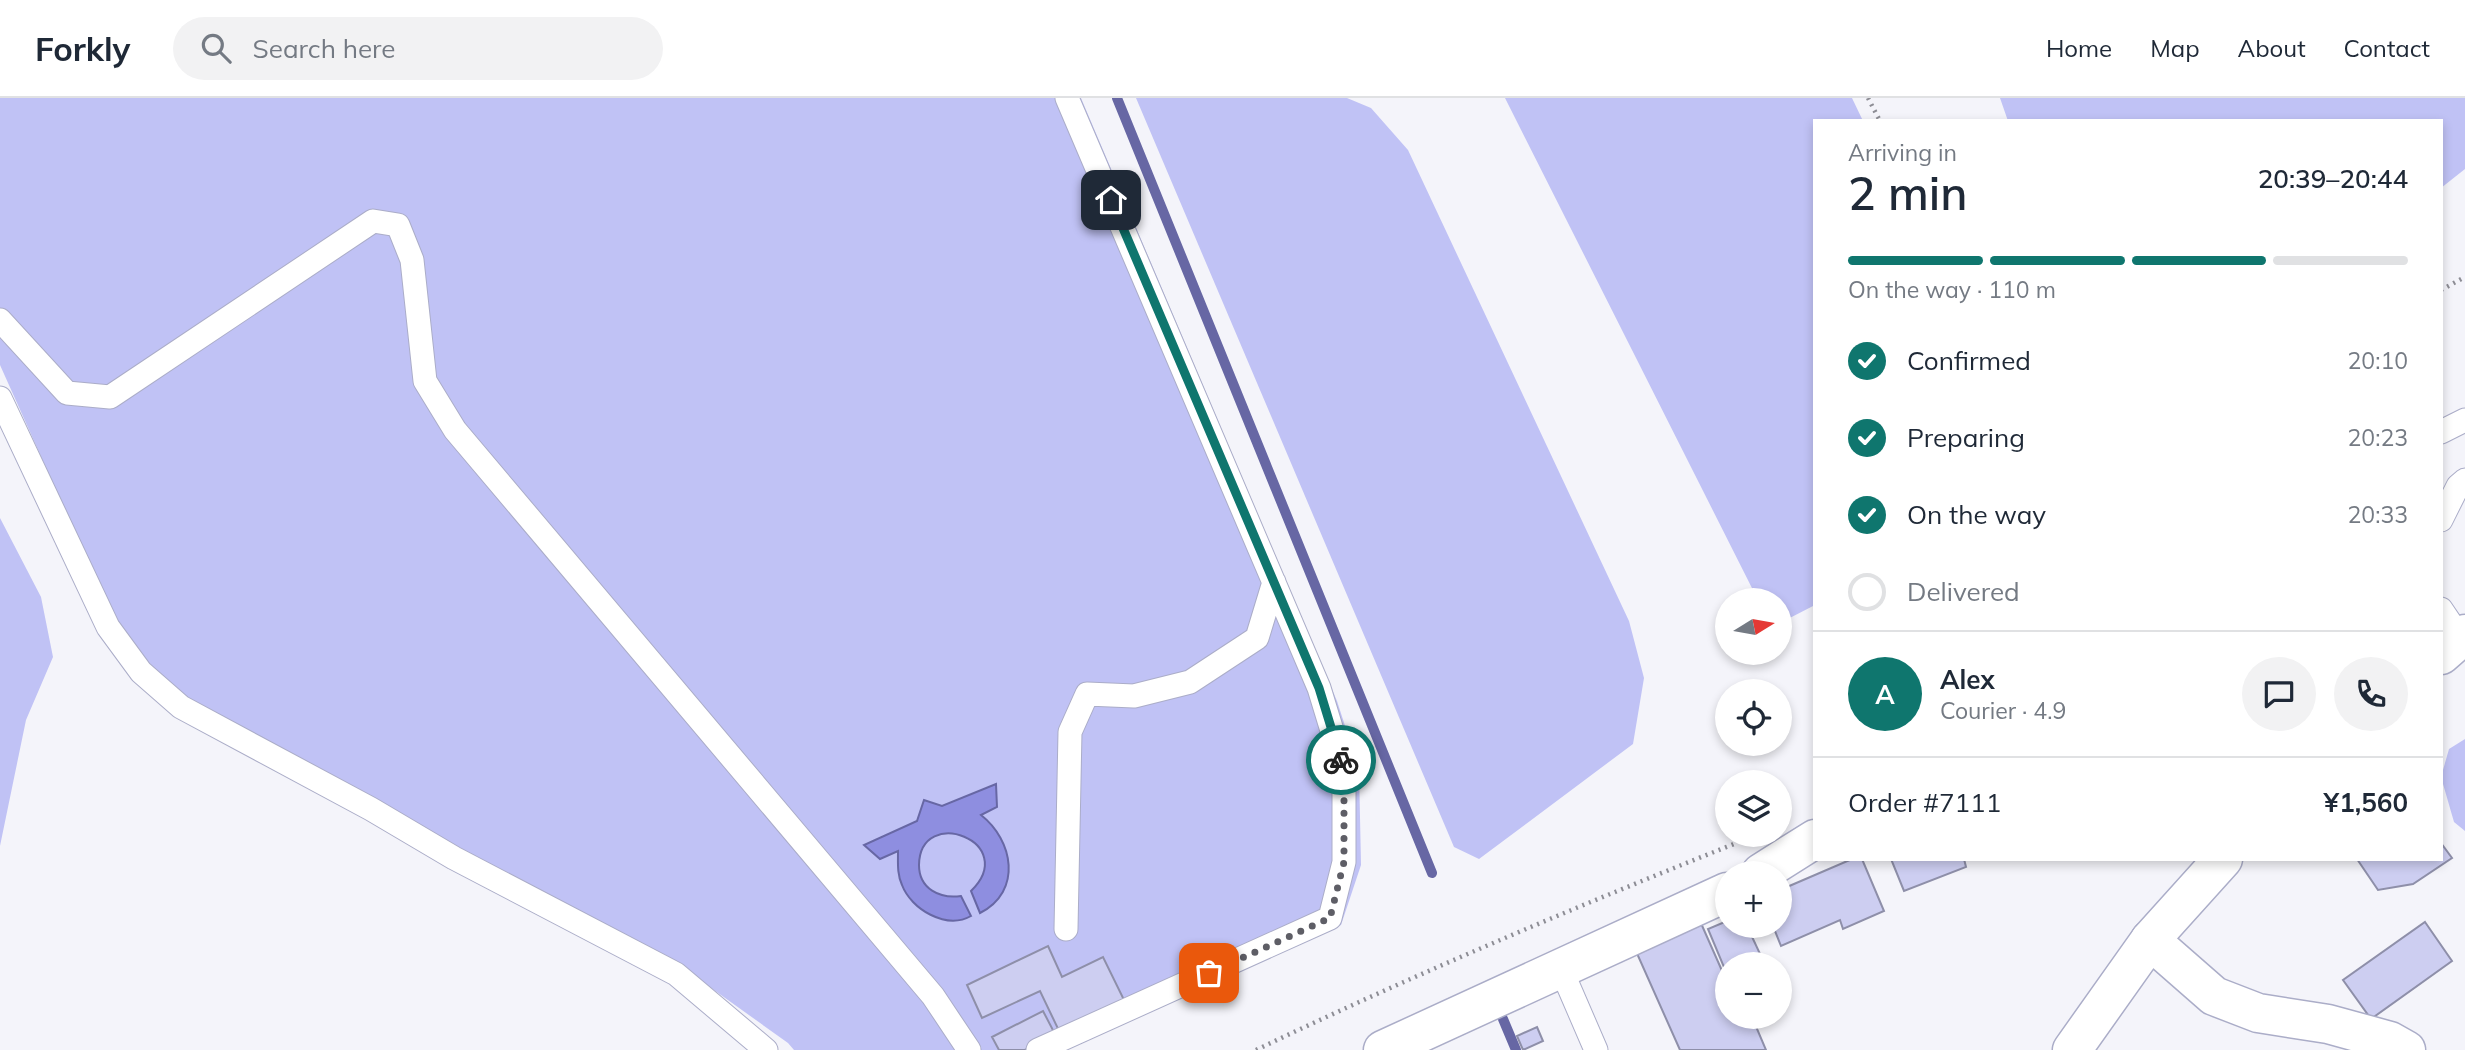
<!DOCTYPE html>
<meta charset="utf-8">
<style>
:root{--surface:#fff;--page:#f2f2f3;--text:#1f2937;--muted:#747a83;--line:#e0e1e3;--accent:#0f766e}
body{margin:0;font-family:Mulish,sans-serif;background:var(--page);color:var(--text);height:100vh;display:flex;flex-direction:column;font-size:26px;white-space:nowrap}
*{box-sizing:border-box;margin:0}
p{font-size:23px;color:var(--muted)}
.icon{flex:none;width:38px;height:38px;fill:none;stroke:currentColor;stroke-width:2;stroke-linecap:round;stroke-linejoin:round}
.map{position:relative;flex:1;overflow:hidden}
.drawer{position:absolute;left:1813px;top:21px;width:630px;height:742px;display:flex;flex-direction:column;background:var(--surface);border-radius:0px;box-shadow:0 4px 10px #0003}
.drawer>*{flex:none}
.needle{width:46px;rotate:79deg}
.tools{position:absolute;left:1715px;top:490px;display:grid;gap:14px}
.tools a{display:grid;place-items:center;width:77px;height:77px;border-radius:50%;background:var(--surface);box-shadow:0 4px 10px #0003;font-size:35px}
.pin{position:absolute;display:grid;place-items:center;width:60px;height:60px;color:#fff;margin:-30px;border-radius:14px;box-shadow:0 4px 10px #0006}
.courier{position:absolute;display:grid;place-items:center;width:70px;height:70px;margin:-35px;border:5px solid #0f766e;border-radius:50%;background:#fff;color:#222;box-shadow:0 2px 9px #0007}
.summary em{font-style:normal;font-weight:600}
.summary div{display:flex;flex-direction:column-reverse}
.summary{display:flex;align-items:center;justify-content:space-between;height:119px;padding:0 35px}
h1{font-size:46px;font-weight:600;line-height:52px}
.bar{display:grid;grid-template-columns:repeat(4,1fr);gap:10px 7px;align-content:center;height:84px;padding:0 35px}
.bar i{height:9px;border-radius:5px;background:var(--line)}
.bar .current{background:var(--accent)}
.bar p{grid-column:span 4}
.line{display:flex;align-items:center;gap:18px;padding:0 35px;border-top:2px solid var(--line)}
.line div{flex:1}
.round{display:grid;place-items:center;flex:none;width:74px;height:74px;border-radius:37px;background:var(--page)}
ol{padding:0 35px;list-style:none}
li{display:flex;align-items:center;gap:21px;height:77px}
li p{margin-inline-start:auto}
li .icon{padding:7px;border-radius:50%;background:var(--accent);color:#fff;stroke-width:4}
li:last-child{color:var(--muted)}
li i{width:38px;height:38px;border:4px solid var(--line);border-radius:50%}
header{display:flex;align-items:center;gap:42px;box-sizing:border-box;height:98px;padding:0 35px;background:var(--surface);border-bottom:2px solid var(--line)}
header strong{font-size:33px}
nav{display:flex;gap:38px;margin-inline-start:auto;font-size:24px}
.search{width:490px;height:63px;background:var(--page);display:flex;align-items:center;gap:18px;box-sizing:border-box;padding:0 24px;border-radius:38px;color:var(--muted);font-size:26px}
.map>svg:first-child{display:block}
.green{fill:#c0c2f5}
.water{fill:#8e8ee0;stroke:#6767a4;stroke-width:2}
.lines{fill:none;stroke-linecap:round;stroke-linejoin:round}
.stream{stroke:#6767a4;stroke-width:10}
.building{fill:#cdcef1;stroke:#8e8fa9;stroke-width:2}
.service-casing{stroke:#abadc8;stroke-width:25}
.minor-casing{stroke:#abadc8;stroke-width:41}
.tertiary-casing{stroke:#abadc8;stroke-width:41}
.path{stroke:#8d8d95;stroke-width:4.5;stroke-dasharray:2 5;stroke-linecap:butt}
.service{stroke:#fff;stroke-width:23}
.minor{stroke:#fff;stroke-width:38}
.tertiary{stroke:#fff;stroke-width:38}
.done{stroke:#5e5e66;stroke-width:7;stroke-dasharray:0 12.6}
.route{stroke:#0f766e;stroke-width:9}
</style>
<header>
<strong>Forkly</strong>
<div class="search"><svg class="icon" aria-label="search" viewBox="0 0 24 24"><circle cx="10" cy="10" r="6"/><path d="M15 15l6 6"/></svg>Search here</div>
<nav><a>Home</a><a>Map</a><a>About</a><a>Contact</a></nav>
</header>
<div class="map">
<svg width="2465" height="952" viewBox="0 0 2465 952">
<rect width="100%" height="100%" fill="#f4f4fa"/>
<path class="green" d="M0,0H1081L1337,603L1359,671L1361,767L1341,827L1064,952H794L788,945L686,872L177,597L116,526L0,267Z
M1136,0H1347L1371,10L1408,52L1629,523L1644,580L1633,646L1479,761L1454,749Z
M1505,0H1852L1863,23H1815V507L1780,525V502H1758Z
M2000,0H2465V71L2441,90V23H2008Z
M0,420L41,499L53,559L26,622L0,748Z
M2465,641V733L2454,724L2441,679L2449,651Z"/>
<path class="water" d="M996,686L997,709L981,717C1013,742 1023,793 980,815L971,793C1021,744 920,706 919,767C919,791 940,801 961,798L971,818C946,832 911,811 902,787C897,776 898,765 898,753L880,761L864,747L917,723L924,702L942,708Z"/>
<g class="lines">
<path class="stream" d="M1117,0L1432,775
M1503,921L1516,952"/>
</g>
<path class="building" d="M2441,745L2452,760L2413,786L2378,792L2357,761H2441Z
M1852,761H1862L1884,813L1843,831L1840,822L1781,848L1773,828H1780V792Z
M1891,761H1964L1966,769L1904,793Z
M1700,823L1727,884V919H1752L1766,952H1680L1635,851Z
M1727,823V828H1747L1761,858L1743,866H1727L1726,874L1708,831Z
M2425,824L2452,863L2371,921L2343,882Z
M1048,848L1062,879L1103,859L1126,906L1061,937L1040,893L982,920L967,887Z
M1043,913L1055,936L1025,952H999L992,939Z
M1537,929L1543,943L1523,952L1517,938Z"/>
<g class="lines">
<defs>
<path id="service" d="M0,222L67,295L110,299L373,123L398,127L412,162L425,283L455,332L933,898L969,952
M0,300L108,529L141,574L181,609L371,711L454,760L676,876L766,952
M2441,334L2465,322
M2441,422L2458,388L2465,382
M2441,511L2460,539
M1066,831L1070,634L1087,596L1134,598L1190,584L1257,540L1274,484
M1561,871L1596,952
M1038,952L1330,820L1344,764V672L1319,590L1067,0"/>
<path id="minor" d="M1761,775L1815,741
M2150,842L2214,898L2258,915L2328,926L2390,943L2406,952
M1383,952L1727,794"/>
<path id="tertiary" d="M2441,557L2465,536
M2072,952L2150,842L2223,761"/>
</defs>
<use href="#service" class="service-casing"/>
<use href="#minor" class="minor-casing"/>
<use href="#tertiary" class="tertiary-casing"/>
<path class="path" d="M1868,0L1880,23
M2441,192L2465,179
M1256,952C1413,877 1573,810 1734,746"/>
<use href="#service" class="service"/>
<use href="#minor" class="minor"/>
<use href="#tertiary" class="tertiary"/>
</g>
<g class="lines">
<path class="done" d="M1209,875L1330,820L1344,764V672L1341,662"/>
<path class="route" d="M1111,102L1319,590L1341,662"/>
</g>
</svg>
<div class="tools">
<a><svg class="needle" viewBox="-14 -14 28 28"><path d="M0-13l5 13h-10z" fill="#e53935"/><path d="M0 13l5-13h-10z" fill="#747a83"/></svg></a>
<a><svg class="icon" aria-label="locate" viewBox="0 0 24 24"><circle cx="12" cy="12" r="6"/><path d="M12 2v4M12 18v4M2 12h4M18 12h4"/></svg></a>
<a><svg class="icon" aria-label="layers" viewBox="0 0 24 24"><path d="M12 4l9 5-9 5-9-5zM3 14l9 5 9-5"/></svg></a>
<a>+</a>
<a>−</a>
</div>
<div class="pin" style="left:1209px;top:875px;background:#ea580c"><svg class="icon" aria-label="bag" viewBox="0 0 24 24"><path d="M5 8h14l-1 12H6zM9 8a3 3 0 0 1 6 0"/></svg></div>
<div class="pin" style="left:1111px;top:102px;background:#1f2937"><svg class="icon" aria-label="home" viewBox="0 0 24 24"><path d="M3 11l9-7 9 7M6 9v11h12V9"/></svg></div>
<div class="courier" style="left:1341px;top:662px"><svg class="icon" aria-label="bike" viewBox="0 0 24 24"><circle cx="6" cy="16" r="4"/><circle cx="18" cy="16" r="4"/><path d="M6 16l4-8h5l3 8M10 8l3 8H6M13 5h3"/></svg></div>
<section class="drawer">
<div class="summary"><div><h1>2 min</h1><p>Arriving in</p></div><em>20:39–20:44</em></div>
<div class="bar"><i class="current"></i><i class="current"></i><i class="current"></i><i></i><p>On the way · 110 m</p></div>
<ol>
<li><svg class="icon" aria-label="check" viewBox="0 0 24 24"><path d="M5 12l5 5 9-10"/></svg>Confirmed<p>20:10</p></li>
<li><svg class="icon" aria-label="check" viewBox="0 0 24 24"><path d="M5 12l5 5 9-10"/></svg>Preparing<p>20:23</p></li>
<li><svg class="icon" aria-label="check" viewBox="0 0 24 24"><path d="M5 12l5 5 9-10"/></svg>On the way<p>20:33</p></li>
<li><i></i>Delivered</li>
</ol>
<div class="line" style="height:126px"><b class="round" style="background:var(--accent);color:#fff">A</b><div><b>Alex</b><p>Courier · 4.9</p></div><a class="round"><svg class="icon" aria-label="chat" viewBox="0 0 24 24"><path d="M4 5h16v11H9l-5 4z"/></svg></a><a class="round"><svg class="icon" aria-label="phone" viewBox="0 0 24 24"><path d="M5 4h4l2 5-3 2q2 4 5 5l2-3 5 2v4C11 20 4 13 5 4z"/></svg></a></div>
<div class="line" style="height:91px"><div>Order #7111</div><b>¥1,560</b></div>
</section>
</div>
